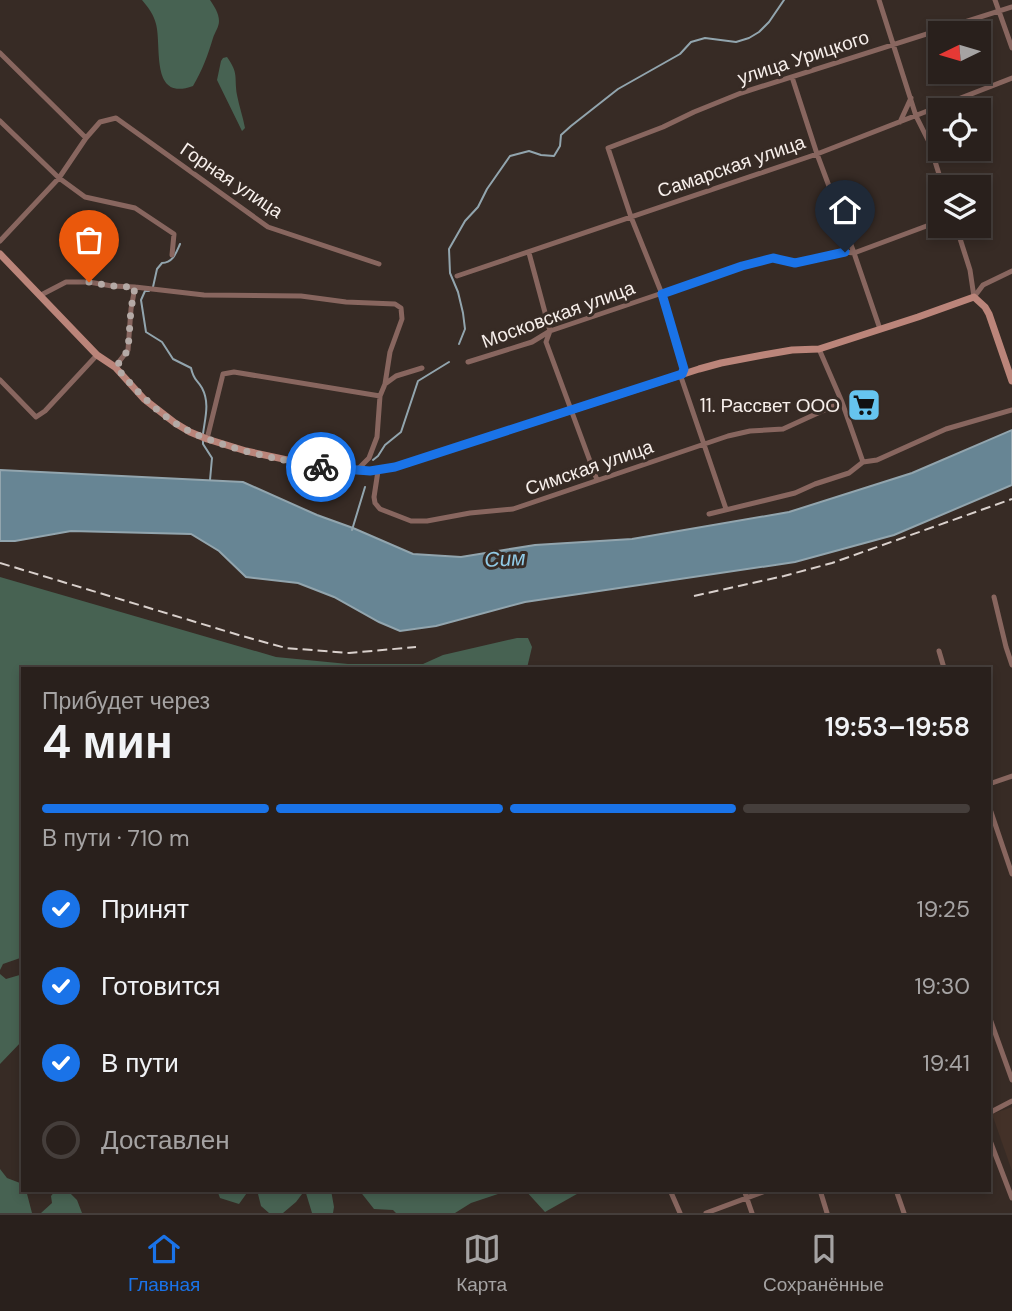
<!DOCTYPE html>
<html lang="ru">
<meta charset="utf-8">
<style>
:root{--surface:#29201c;--page:#312825;--text:#f1f3f6;--muted:#a5a3a3;--line:#453e3b;--accent:#1a73e8}
body{margin:0;font-family:"DM Sans",sans-serif;background:var(--page);color:var(--text);height:100vh;display:flex;flex-direction:column;font-size:26px;white-space:nowrap}
*{box-sizing:border-box;margin:0}
p{font-size:23px;color:var(--muted)}
.icon{flex:none;width:38px;height:38px;fill:none;stroke:currentColor;stroke-width:2;stroke-linecap:round;stroke-linejoin:round}
.map{position:relative;flex:1;overflow:hidden}
.sheet{position:absolute;left:21px;top:667px;width:970px;height:525px;display:flex;flex-direction:column;background:var(--surface);border-radius:0px;box-shadow:0 4px 10px #0003,0 0 0 2px var(--line)}
.sheet>*{flex:none}
.needle{width:46px;rotate:265deg}
.controls{position:absolute;left:928px;top:21px;display:grid;gap:14px}
.controls a{display:grid;place-items:center;width:63px;height:63px;border-radius:0px;background:var(--surface);box-shadow:0 4px 10px #0003,0 0 0 2px var(--line);font-size:35px}
.pin{position:absolute;display:grid;place-items:center;width:60px;height:60px;color:#fff;margin:-72px -30px;border-radius:50% 50% 50% 0;rotate:-45deg;box-shadow:0 0 7px #0007}
.pin .icon{rotate:45deg}
.courier{position:absolute;display:grid;place-items:center;width:70px;height:70px;margin:-35px;border:5px solid #1a73e8;border-radius:50%;background:#fff;color:#222;box-shadow:0 2px 9px #0007}
.summary em{font-style:normal;font-weight:600}
.summary div{display:flex;flex-direction:column-reverse}
.summary{display:flex;align-items:center;justify-content:space-between;height:119px;padding:0 21px}
h1{font-size:46px;font-weight:600;line-height:52px}
.bar{display:grid;grid-template-columns:repeat(4,1fr);gap:10px 7px;align-content:center;height:84px;padding:0 21px}
.bar i{height:9px;border-radius:5px;background:var(--line)}
.bar .selected{background:var(--accent)}
.bar p{grid-column:span 4}
ol{padding:0 21px;list-style:none}
li{display:flex;align-items:center;gap:21px;height:77px}
li p{margin-inline-start:auto}
li .icon{padding:7px;border-radius:50%;background:var(--accent);color:#fff;stroke-width:4}
li:last-child{color:var(--muted)}
li i{width:38px;height:38px;border:4px solid var(--line);border-radius:50%}
.dock{display:flex;justify-content:space-around;align-items:center;height:98px;border-top:2px solid var(--line);background:var(--surface);font-size:19px;color:var(--muted)}
.dock a{display:grid;justify-items:center;gap:4px}
.dock .selected{color:var(--accent)}
.map>svg:first-child{display:block}
.built{fill:#433128}
.forest{fill:#476252}
.water{fill:#678594;stroke:#92a5ae;stroke-width:2}
.lines{fill:none;stroke-linecap:round;stroke-linejoin:round}
.stream{stroke:#92a5ae;stroke-width:2}
.minor{stroke:#88665f;stroke-width:5}
.secondary{stroke:#bb857a;stroke-width:7}
.rail{stroke:#d9d0cc;stroke-width:2;stroke-dasharray:10 5;stroke-linecap:butt}
.done{stroke:#b4aaa6;stroke-width:7;stroke-dasharray:0 12.6}
.route{stroke:#1a73e8;stroke-width:9}
.labels{text-anchor:middle;stroke-width:6;stroke-linejoin:round;paint-order:stroke}
.street-label{font-size:19px;fill:#f7efeb;stroke:#372b25}
.poi-label{font-size:19px;fill:#f7efeb;stroke:#372b25;text-anchor:end}
.water-label{font-size:21px;font-style:italic;fill:#91cae6;stroke:#372b25}
</style>
<div class="map">
<svg width="1012" height="1213" viewBox="0 0 1012 1213">
<rect width="100%" height="100%" fill="#372b25"/>
<path class="built" d="M1012,1107V1171L992,1114Z"/>
<path class="forest" d="M142,0H210C214,6 219,13 219,21C219,27 215,32 213,38C208,55 202,71 193,86C150,102 162,47 156,24C154,15 148,7 142,0Z
M227,57C239,74 234,76 237,95C239,106 243,117 245,128L242,131L217,80L221,61L223,58Z
M0,577L276,657L348,664H423L443,655L517,638H528L532,647L527,668H23V957L3,964L0,970Z
M0,974L6,979L23,974V1040L0,1064Z
M0,1169L7,1178L20,1183L23,1190H26L32,1213H0Z
M56,1190H67L77,1200L82,1213H41L52,1203L51,1196Z
M217,1190H249L239,1204L220,1198Z
M257,1190H331L334,1207L333,1213H312L305,1190L296,1202L283,1213H269L261,1206Z
M359,1190H510L471,1203L455,1213H396L393,1210L374,1209Z
M525,1190H584L545,1212Z"/>
<path class="water" d="M1012,430V485L894,535L795,562L525,602L436,626L400,631L379,622L334,597L298,583L246,577L219,551L191,534L71,531L15,541H0V470L243,482L317,515L353,528L413,554L461,557L535,545L632,539L789,512L912,473Z"/>
<g class="lines">
<path class="stream" d="M153,287L157,269L162,263C173,263 176,253 180,244
M149,291H145L141,300L146,332L162,342L173,359L191,368C194,381 196,378 202,388C210,403 205,418 203,434
M459,344L465,329L463,313L458,292L450,273L449,249L465,221L478,207L487,189L510,156L529,151L541,155L554,156L560,146L561,135L571,126L618,89L680,54L691,42L705,38L736,42L749,38L759,32L769,22L784,0
M203,440V444L212,458L210,480
M373,460L378,456L385,445L401,432L418,381L449,362
M352,530L365,487"/>
<path class="minor" d="M879,0L916,116L929,142L943,187
M995,0L1012,48
M0,53L86,138L59,178L0,241
M792,77L817,154L854,253L880,329
M0,121L59,178L85,197L135,208L174,234L172,255
M900,122L911,98
M86,138L100,122L116,118L268,227L379,264
M956,226L970,270L974,297
M529,253L550,331L546,342L597,480
M457,276L817,154L1012,78
M41,295L66,282H89L112,286L135,287L204,295L301,296L346,302L395,304L401,308L402,319L390,352L385,384L380,396L377,437L369,458L357,470
M974,297L983,285L1012,271
M819,349L842,402L863,462
M468,362L532,342L550,331L742,266L773,258L795,263L845,252L854,253L940,221
M115,367L128,350L131,309L135,287
M0,380L36,417L45,411L97,355
M385,384L396,376L422,368
M207,439L223,374L234,372L380,396
M378,471L374,497L375,503L380,509L411,521H427L470,513L513,509L728,436L750,431L783,429L842,402
M726,509L681,377L684,369L662,294L631,217L608,148L663,127L694,112L741,93L1012,7
M709,514L795,493L815,484L849,473L863,462L877,460L946,429L1012,410
M994,597L1006,647L1012,665
M939,651L944,668
M989,784L1012,776
M989,806L1012,874
M989,1016L1012,1080
M989,1113L1012,1101
M989,1138L1012,1198
M670,1190L680,1213
M744,1190L752,1213
M820,1190L827,1213
M896,1190L904,1213
M706,1213L768,1190"/>
<path class="secondary" d="M0,254L97,355L115,367L144,399L175,423L190,432L207,439L246,451L334,470L370,471L395,467L699,369L721,363L763,355L792,350L819,349L918,317L974,297L985,307L989,314L1012,381"/>
<path class="rail" d="M0,563L242,636L286,648L349,653L416,647
M694,596L784,576L832,563L1012,499"/>
</g>
<g class="lines">
<path class="done" d="M89,282L112,286L135,287L131,309L128,350L116,367C134,388 152,408 175,423C210,446 279,460 321,467"/>
<path class="route" d="M321,467L370,471L395,467L682,374L684,369L662,294L742,266L773,258L795,263L845,252"/>
</g>
<defs>
<symbol id="supermarket-square" viewBox="-11 -11 22 22"><rect x="-9" y="-9" width="18" height="18" rx="4" fill="#66c4ef" stroke="#372b25"/><path d="M-6-5.5h2.5l.6 2H6L4.5 2H-2.5L-4.4-4H-6ZM-1.5 3.2a1.3 1.3 0 1 0 .1 0ZM3 3.2a1.3 1.3 0 1 0 .1 0Z" fill="#111"/></symbol>
</defs>
<g fill-rule="evenodd">
<use href="#supermarket-square" x="845" y="386" width="38" height="38"/>
</g>
<g class="labels">
<g class="street-label">
<text transform="translate(803 57) rotate(-18)" y="7">улица Урицкого</text>
<text transform="translate(731 166) rotate(-19)" y="7">Самарская улица</text>
<text transform="translate(232 180) rotate(34)" y="7">Горная улица</text>
<text transform="translate(558 314) rotate(-20)" y="7">Московская улица</text>
<text transform="translate(589 467) rotate(-19)" y="7">Симская улица</text>
</g>
<g class="poi-label">
<text x="840" y="412">11. Рассвет ООО</text>
</g>
<g class="water-label">
<text transform="translate(505 559) rotate(-3)" y="7">Сим</text>
</g>
</g>
</svg>
<div class="controls">
<a><svg class="needle" viewBox="-14 -14 28 28"><path d="M0-13l5 13h-10z" fill="#e53935"/><path d="M0 13l5-13h-10z" fill="#a5a3a3"/></svg></a>
<a><svg class="icon" aria-label="locate" viewBox="0 0 24 24"><circle cx="12" cy="12" r="6"/><path d="M12 2v4M12 18v4M2 12h4M18 12h4"/></svg></a>
<a><svg class="icon" aria-label="layers" viewBox="0 0 24 24"><path d="M12 4l9 5-9 5-9-5zM3 14l9 5 9-5"/></svg></a>
</div>
<div class="pin" style="left:89px;top:282px;background:#ea580c"><svg class="icon" aria-label="bag" viewBox="0 0 24 24"><path d="M5 8h14l-1 12H6zM9 8a3 3 0 0 1 6 0"/></svg></div>
<div class="pin" style="left:845px;top:252px;background:#1f2937"><svg class="icon" aria-label="home" viewBox="0 0 24 24"><path d="M3 11l9-7 9 7M6 9v11h12V9"/></svg></div>
<div class="courier" style="left:321px;top:467px"><svg class="icon" aria-label="bike" viewBox="0 0 24 24"><circle cx="6" cy="16" r="4"/><circle cx="18" cy="16" r="4"/><path d="M6 16l4-8h5l3 8M10 8l3 8H6M13 5h3"/></svg></div>
<section class="sheet">
<div class="summary"><div><h1>4 мин</h1><p>Прибудет через</p></div><em>19:53–19:58</em></div>
<div class="bar"><i class="selected"></i><i class="selected"></i><i class="selected"></i><i></i><p>В пути · 710 m</p></div>
<ol>
<li><svg class="icon" aria-label="check" viewBox="0 0 24 24"><path d="M5 12l5 5 9-10"/></svg>Принят<p>19:25</p></li>
<li><svg class="icon" aria-label="check" viewBox="0 0 24 24"><path d="M5 12l5 5 9-10"/></svg>Готовится<p>19:30</p></li>
<li><svg class="icon" aria-label="check" viewBox="0 0 24 24"><path d="M5 12l5 5 9-10"/></svg>В пути<p>19:41</p></li>
<li><i></i>Доставлен</li>
</ol>
</section>
</div>
<nav class="dock">
<a class="selected"><svg class="icon" aria-label="home" viewBox="0 0 24 24"><path d="M3 11l9-7 9 7M6 9v11h12V9"/></svg>Главная</a>
<a><svg class="icon" aria-label="map" viewBox="0 0 24 24"><path d="M3 6l6-2 6 2 6-2v14l-6 2-6-2-6 2zM9 4v14M15 6v14"/></svg>Карта</a>
<a><svg class="icon" aria-label="saved" viewBox="0 0 24 24"><path d="M7 4h10v16l-5-4-5 4z"/></svg>Сохранённые</a>
</nav>
